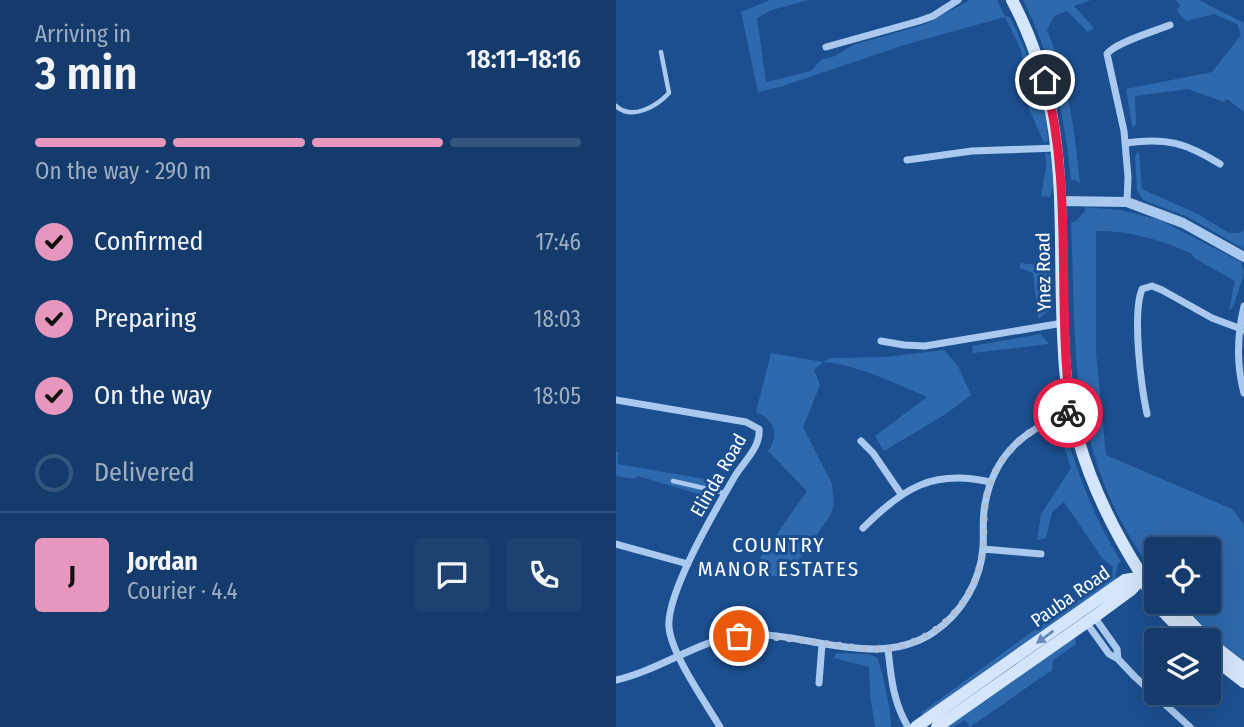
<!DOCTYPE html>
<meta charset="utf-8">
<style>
:root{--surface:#143b6b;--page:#1d4271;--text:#f1f3f6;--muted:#9dadc1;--line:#33557e;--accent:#e797bd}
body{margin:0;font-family:"Fira Sans Condensed",sans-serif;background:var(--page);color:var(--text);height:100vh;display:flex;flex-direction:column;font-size:26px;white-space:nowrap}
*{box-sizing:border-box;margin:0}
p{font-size:23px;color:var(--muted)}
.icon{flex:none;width:38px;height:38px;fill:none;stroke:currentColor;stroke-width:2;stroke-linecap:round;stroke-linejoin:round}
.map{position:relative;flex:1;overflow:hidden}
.details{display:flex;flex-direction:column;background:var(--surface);width:616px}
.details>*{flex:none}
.tools{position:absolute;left:528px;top:537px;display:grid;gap:14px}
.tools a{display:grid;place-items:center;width:77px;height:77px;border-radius:7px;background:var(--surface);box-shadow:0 7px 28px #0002,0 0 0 2px var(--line);font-size:35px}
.pin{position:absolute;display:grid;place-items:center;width:60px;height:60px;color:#fff;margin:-30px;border:4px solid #fff;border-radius:50%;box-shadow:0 2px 7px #0007}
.courier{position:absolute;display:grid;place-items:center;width:70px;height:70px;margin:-35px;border:5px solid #e11d48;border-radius:50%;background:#fff;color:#222;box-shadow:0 2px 9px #0007}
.overview em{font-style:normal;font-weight:600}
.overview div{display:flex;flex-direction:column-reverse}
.overview{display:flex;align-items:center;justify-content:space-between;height:119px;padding:0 35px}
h1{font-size:46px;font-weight:600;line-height:52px}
.bar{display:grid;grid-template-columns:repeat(4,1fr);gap:10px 7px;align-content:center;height:84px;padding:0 35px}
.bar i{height:9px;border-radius:5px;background:var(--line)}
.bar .on{background:var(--accent)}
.bar p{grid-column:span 4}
.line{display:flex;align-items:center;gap:18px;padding:0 35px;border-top:2px solid var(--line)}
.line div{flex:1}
.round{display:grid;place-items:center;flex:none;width:74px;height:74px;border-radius:7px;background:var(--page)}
ol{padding:0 35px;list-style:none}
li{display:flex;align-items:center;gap:21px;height:77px}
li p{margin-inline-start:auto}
li .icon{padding:7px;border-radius:50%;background:var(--accent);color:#111;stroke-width:4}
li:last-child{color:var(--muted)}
li i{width:38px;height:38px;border:4px solid var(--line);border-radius:50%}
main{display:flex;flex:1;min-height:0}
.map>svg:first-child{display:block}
.green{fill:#2e69ad}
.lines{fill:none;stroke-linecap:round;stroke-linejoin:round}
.service{stroke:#a9c9ee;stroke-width:4.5}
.minor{stroke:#a9c9ee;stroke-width:7}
.tertiary{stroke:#a9c9ee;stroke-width:10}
.secondary{stroke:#d6e6fa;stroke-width:12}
.oneway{fill:#668bba}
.done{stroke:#afc1d8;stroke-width:7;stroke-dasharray:0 12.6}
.route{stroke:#e11d48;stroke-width:9}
.labels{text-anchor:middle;stroke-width:6;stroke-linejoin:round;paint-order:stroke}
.street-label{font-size:19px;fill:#fff;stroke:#1b4f8f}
.neighbourhood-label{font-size:21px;letter-spacing:2px;fill:#fff;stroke:#1b4f8f}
</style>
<main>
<section class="details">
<div class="overview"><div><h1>3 min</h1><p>Arriving in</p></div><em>18:11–18:16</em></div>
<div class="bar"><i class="on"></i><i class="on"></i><i class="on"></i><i></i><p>On the way · 290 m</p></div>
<ol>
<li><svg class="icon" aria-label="check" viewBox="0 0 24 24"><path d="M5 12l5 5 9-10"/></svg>Confirmed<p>17:46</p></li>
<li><svg class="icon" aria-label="check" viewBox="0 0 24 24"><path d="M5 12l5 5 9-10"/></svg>Preparing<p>18:03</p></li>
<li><svg class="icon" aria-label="check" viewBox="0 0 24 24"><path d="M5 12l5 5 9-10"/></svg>On the way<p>18:05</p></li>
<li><i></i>Delivered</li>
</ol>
<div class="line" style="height:126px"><b class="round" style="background:var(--accent);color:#111">J</b><div><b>Jordan</b><p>Courier · 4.4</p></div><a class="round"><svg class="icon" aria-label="chat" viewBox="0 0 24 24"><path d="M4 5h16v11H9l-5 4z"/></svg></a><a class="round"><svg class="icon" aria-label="phone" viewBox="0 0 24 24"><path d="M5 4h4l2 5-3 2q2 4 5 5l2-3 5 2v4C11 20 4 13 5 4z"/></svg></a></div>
</section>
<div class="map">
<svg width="628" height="727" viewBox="0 0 628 727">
<rect width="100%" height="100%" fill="#1b4f8f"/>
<path class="green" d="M154,0H193L156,10L141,18L150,82L195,71L205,60L219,56L237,45L307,25L354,0H381L389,16L394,17C411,52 431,101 432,141L428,143L413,109L405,50L389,17L288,45L164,87L142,92L125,12Z
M407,0H475L458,6L478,28L472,32L451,11L438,16L431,30C452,80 459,130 464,184L459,180H455C449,117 436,57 407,0Z
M560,0H583L628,23V112L611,99L608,102L572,89L519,96L520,124L518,127L516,126L510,89L596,72L625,35L621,24L598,14L570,21L561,11L564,5Z
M523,151L526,189L582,214L613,233H623L628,230V249L572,217L527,200L521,190L519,156Z
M429,152L435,155L437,185L434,197L425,196L430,167Z
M469,207L505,210L544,220L625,262L628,274L617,307L613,310L619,281L578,258L576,254C544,239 514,231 480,231V353L490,455L616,509L628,525V663L584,626L562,602H593V550H541V576C492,516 465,433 460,357C457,312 457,267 455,222H459L469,211Z
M404,263L434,266L435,308L424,318H422L417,273L404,268Z
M424,334L433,344L357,353L356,346Z
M328,350L342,366L355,395C329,417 297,433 268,451L259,436L311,397C277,383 244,365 207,362L198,370L204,385L187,427L216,484L218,505L214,516L171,576L133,577L134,572L191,491L152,451C164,435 158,419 140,412L155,353L207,362L215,358L270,357Z
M450,435C464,480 480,521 505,562L502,564L499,576L501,580L308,716L305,713L417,631L496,578L497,567L486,558L448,502L436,512L430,538L421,540L425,514L455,468L445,437Z
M0,452H2V464L106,482L96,498L22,476L19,479L0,476Z
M459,634L460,644L437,660L436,670L354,727L349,720L337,727H328Z
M220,653C231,654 250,652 260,657C265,660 277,721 275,727H259L254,694L253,667L218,658Z"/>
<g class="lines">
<path class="service" d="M0,106C16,121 41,106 53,93L45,52
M57,481L109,493"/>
<path class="minor" d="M210,47L303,21L317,16L342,0
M510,143C550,137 570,143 604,164
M291,160L356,151L441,148
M511,202L512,177L508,131L491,54C498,43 539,31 554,25
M628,306C621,336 620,364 628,393
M265,341L288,345L309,346L447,323
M0,400L130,422L143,429C145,447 128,461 119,476C101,507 50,593 53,627C55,654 90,703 104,727
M531,414C525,386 516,314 526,289L536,286L546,290L596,318L628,330
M245,441L257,453L285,494
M247,528C287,488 317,469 374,482
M0,544L72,564
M367,549L425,554
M477,615L501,649L502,659
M470,622L493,654L502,659L519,677L574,727
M272,649C275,677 277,702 292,727
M0,680C42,671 85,639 125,635C188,630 260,671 318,632C346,613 365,580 367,547C368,533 366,518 369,504C378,454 409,429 455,412
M203,683L206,644"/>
<path class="tertiary" d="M445,201L511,202L567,223L628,257"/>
<path class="secondary" d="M396,0C462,125 438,235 449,368C455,443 485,511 525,574C529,580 530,587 534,593C543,611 562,626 576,640
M555,602L591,640
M593,642L628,669
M593,655L628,682
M300,727L509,580L528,577
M321,727L478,617L515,590L527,577"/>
</g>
<defs><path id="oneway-solid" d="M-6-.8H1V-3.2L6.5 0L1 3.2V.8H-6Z" transform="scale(1.75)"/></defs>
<use class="oneway" href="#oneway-solid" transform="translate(429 637) rotate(144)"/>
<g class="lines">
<path class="done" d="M123,636C158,635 194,642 229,646C244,648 261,651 276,648C326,638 361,599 367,549C369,526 366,503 375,481C390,445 417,426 452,413"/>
<path class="route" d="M429,80C458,188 440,302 455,412L452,413"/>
</g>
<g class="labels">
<g class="street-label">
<text transform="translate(427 272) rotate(-91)" y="7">Ynez Road</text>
<text transform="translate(102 475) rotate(-60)" y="7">Elinda Road</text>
<text transform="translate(454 596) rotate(-35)" y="7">Pauba Road</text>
</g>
<g class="neighbourhood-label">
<text x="163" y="552">COUNTRY<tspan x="163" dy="24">MANOR ESTATES</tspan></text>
</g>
</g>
</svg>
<div class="tools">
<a><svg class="icon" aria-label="locate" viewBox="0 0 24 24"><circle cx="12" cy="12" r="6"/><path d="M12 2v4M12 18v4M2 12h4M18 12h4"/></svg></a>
<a><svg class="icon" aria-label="layers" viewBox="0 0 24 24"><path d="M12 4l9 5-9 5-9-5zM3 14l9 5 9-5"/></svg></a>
</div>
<div class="pin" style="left:123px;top:636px;background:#ea580c"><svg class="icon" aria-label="bag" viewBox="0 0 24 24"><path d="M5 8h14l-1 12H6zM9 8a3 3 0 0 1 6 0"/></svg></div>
<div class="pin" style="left:429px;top:80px;background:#1f2937"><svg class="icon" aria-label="home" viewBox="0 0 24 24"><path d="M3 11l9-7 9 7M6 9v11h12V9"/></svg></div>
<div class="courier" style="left:452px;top:413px"><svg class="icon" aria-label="bike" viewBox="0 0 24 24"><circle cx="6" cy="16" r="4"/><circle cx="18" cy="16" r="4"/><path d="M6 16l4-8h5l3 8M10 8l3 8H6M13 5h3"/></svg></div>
</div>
</main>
